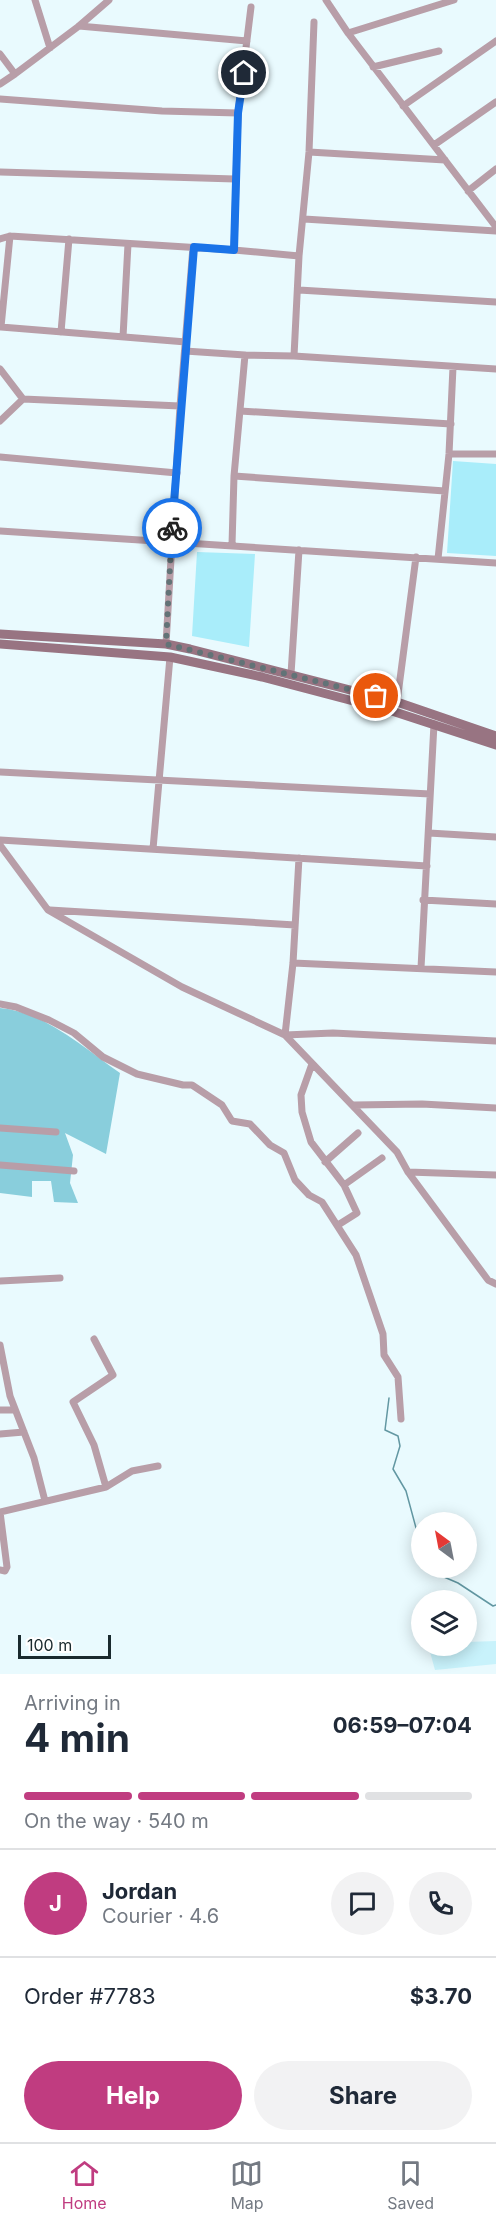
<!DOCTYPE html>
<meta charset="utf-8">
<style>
:root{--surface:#fff;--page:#f2f2f3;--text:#1f2937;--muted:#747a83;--line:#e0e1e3;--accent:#c03c80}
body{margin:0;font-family:Inter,sans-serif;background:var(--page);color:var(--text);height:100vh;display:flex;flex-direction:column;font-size:22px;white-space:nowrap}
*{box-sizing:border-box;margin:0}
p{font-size:20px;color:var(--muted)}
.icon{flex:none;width:33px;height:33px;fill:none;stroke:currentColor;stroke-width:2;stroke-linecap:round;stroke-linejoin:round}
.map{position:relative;height:1674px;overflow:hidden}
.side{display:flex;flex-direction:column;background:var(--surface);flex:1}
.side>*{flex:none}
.needle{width:39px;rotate:328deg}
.tools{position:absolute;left:411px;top:1512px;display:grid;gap:12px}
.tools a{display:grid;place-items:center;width:66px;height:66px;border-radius:50%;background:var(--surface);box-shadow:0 3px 15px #0003;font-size:30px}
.scale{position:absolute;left:18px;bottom:15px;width:93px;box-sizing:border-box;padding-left:6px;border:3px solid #1a2a2e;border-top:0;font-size:16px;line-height:21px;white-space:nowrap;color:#1a2a2e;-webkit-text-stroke:4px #fff;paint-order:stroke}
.pin{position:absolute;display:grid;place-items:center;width:51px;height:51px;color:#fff;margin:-26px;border:3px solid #fff;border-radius:50%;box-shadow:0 2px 6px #0007}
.courier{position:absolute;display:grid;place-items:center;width:60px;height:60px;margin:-30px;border:4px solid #1a73e8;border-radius:50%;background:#fff;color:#222;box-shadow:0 2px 8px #0007}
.overview em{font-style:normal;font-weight:700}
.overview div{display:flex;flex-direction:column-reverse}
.overview{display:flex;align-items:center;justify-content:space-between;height:102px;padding:0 24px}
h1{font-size:39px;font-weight:700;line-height:45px}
.bar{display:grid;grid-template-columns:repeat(4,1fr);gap:9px 6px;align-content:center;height:72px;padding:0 24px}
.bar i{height:8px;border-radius:4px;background:var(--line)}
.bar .on{background:var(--accent)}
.bar p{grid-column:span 4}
.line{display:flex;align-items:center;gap:15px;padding:0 24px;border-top:2px solid var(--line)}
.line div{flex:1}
.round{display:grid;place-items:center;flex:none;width:63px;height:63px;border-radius:32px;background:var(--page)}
.primary-button{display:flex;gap:12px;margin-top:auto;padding:12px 24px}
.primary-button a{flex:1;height:69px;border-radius:36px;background:var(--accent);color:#fff;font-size:24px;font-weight:700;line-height:69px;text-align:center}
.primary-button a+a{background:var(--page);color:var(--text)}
.menu{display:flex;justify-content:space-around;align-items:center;height:84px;border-top:2px solid var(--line);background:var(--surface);font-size:16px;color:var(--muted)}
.menu a{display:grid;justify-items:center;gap:3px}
.menu .on{color:var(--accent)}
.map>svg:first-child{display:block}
.built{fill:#c8f2fb}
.green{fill:#a9edfa}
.forest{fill:#89cedc}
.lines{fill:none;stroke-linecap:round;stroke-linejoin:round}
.stream{stroke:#6297a2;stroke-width:1.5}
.minor{stroke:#b89ea8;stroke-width:7}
.secondary{stroke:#987482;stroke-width:9}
.done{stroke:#627377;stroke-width:6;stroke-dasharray:0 10.8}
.route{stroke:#1a73e8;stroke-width:8}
</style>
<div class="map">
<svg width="496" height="1674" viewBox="0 0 496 1674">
<rect width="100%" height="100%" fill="#e9fafe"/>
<path class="built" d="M496,1641V1664L435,1670L430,1652L438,1646H466L467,1642Z"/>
<path class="green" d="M453,461L496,464V556L447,553Z
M197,552L255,554L249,647L192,636Z"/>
<path class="forest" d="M0,1008C45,1012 84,1048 120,1073L106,1154L65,1133L73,1155L70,1183L78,1203L54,1202L51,1181H32V1197L0,1193Z"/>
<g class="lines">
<path class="stream" d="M389,1398L385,1430L398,1436L400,1446L393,1469L406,1491L422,1550
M434,1568L444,1577L458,1583L493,1606L496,1605"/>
<path class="minor" d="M35,0L50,48
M326,0L348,33L496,227
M79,26L247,41
M348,33L454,0
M0,54L15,74
M373,67L439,51
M0,84L15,74L79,26L109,0
M0,99L162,111L238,113
M403,106L496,41
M434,145L496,102
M309,152L445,160
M0,172L235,179
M468,191L496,169
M304,219L496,231
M10,236L1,327L186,342
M0,239L10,236L234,250L299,256
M234,250L238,113L251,7
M299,290L496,302
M61,332L69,239
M123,337L128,244
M185,351L245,355
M294,356L299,256L309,152L314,22
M0,369L23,399
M240,411L451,424
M0,421L23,399L180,406
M449,454H496
M0,457L177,473
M234,476L445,491
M0,531L496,563
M232,545L234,476L245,355L294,356L496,369
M438,559L449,454L453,367
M166,644L180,406L193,247
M291,674L299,550
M397,702L416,557
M0,772L430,794
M429,833L496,837
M0,840L427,866
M0,845L48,910L182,987L285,1035L397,1152L408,1172L488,1280L496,1284
M153,849L170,657
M299,858L293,963L285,1035L333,1033L496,1041
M423,900L496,904
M50,910L295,925
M293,963L496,972
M421,968L434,724
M0,1004L16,1007L49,1020L74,1033L103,1057L137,1074L183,1085H192L222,1105L232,1121L250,1124L270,1145L284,1153L295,1180L309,1195L322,1202L356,1255L383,1334L384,1355L398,1377L401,1419
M312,1064L301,1095L302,1112L311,1142L344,1185L357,1213L338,1225
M354,1105L422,1104L496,1108
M0,1128L56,1132
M325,1162L358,1133
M0,1165L74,1171
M408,1172L496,1175
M344,1185L382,1158
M0,1281L60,1278
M0,1345L10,1396L34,1458L45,1501
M0,1410H14
M0,1434L24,1432
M106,1487L132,1471L158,1466
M0,1570L5,1571L7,1567L0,1512L106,1487L94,1445L73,1402L113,1375L94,1339"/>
<path class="secondary" d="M0,634L166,644L190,649L397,702L496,736
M0,644L170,657L262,677L395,712L496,745"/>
</g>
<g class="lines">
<path class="done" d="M172,528L166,644L376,696"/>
<path class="route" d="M172,528L194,247L234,250L238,113L244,73"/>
</g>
</svg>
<div class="tools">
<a><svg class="needle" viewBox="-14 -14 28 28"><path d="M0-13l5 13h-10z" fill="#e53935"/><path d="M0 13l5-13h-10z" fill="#747a83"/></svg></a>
<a><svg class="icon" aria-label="layers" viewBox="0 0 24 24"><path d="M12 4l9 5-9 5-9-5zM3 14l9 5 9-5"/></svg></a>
</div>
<div class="scale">100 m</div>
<div class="pin" style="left:376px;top:696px;background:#ea580c"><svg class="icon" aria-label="bag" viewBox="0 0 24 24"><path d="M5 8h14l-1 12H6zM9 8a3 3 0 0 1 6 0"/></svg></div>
<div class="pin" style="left:244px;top:73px;background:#1f2937"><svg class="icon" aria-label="home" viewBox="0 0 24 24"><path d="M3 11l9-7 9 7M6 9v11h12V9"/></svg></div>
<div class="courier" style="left:172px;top:528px"><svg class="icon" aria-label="bike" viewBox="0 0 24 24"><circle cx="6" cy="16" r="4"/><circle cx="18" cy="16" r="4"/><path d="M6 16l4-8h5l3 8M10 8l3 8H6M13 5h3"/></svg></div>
</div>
<section class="side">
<div class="overview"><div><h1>4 min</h1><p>Arriving in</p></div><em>06:59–07:04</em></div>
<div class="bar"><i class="on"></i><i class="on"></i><i class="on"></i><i></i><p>On the way · 540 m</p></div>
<div class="line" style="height:108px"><b class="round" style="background:var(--accent);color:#fff">J</b><div><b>Jordan</b><p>Courier · 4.6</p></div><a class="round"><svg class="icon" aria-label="chat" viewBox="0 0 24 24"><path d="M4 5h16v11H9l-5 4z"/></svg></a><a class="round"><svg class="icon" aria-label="phone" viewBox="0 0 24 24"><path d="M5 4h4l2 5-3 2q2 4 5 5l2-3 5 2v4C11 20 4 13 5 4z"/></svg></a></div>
<div class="line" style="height:78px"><div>Order #7783</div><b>$3.70</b></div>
<div class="primary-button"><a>Help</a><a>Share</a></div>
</section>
<nav class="menu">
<a class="on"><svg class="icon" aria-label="home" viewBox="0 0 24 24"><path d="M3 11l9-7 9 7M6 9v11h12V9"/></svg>Home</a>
<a><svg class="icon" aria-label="map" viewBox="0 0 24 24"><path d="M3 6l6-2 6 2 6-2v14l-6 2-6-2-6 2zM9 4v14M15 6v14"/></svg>Map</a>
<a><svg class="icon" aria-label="saved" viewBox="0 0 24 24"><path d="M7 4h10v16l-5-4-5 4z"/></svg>Saved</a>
</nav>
